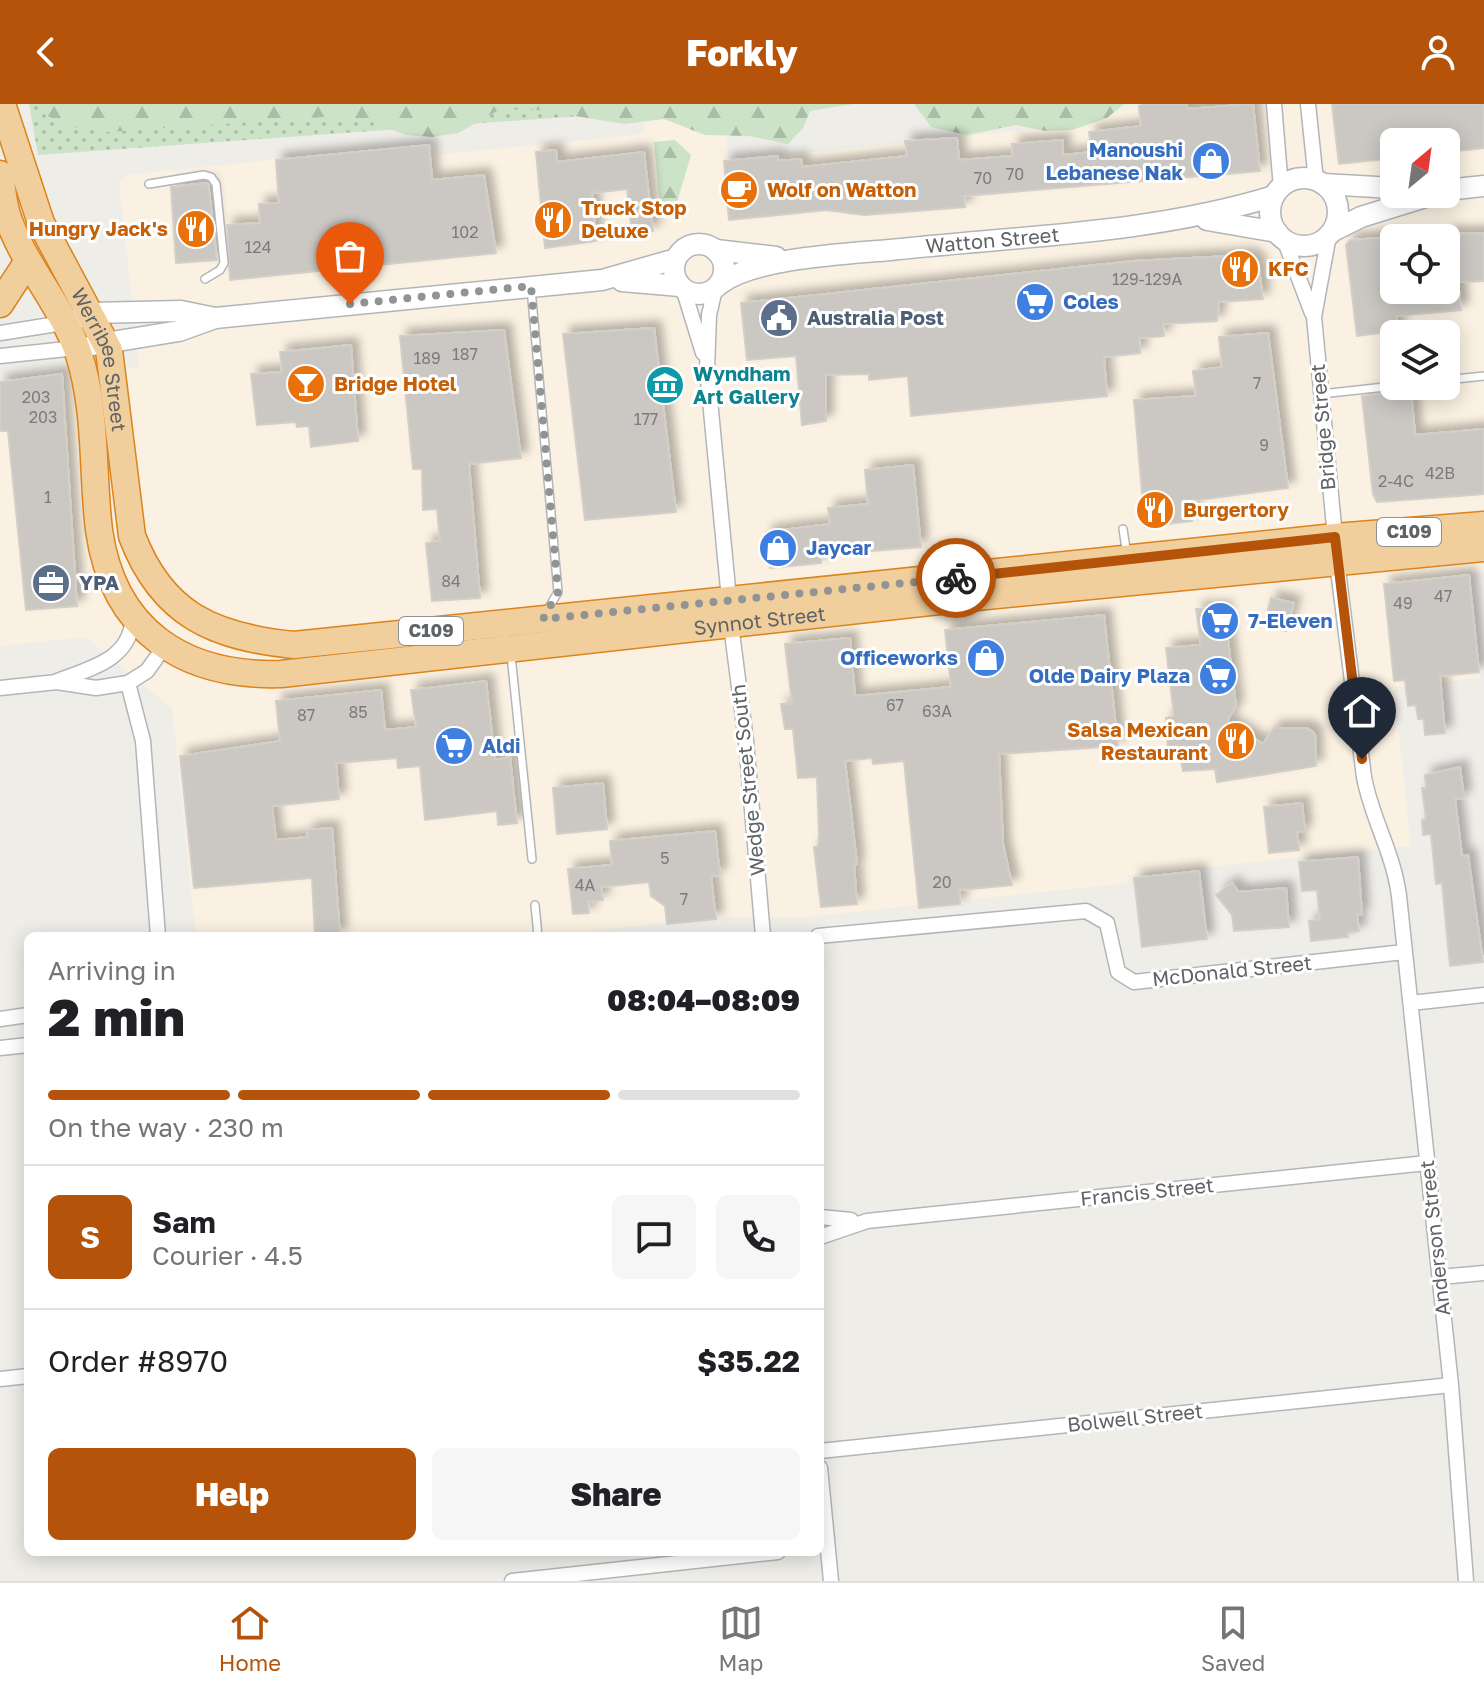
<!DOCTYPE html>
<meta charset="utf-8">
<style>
:root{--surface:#fff;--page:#f6f6f6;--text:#202124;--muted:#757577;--line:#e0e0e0;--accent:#b45309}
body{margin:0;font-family:"Golos Text",sans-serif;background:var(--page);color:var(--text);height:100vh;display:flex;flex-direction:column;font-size:30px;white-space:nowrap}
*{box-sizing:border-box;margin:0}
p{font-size:26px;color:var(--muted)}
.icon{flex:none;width:44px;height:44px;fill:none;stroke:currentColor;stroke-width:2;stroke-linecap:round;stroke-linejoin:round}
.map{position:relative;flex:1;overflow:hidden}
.panel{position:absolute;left:24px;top:828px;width:800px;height:624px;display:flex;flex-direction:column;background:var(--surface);border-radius:12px;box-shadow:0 4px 20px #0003}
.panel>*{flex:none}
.needle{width:52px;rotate:29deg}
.controls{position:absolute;left:1380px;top:24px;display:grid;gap:16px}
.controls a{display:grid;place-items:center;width:80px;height:80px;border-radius:12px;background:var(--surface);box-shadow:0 4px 20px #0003;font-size:40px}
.pin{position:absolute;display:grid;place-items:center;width:68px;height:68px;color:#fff;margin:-82px -34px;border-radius:50% 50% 50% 0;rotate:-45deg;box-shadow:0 0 8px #0007}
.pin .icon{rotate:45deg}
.courier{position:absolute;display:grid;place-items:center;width:80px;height:80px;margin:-40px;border:6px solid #b45309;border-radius:50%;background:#fff;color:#222;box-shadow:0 2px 10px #0007}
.head em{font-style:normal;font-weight:800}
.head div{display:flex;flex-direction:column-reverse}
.head{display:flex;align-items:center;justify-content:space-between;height:136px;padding:0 24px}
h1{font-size:52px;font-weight:800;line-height:60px}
.bar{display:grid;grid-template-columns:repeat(4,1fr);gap:12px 8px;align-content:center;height:96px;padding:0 24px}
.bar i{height:10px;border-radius:6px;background:var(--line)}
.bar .selected{background:var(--accent)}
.bar p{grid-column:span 4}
.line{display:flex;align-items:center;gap:20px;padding:0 24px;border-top:2px solid var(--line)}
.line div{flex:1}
.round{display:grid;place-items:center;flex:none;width:84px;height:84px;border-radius:12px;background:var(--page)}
.action{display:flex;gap:16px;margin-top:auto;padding:16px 24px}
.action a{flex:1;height:92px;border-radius:12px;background:var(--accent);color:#fff;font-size:32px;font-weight:800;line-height:92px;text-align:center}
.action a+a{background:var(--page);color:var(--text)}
header{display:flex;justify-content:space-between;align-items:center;height:104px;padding:0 24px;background:var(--accent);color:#fff;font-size:36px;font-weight:800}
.tabs{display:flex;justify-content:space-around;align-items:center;height:112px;border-top:2px solid var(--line);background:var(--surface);font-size:22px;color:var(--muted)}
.tabs a{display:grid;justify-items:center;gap:4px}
.tabs .selected{color:var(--accent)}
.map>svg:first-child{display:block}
.commercial{fill:#faf1e2;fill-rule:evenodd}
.grass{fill:url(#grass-dots)}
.forest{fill:url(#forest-firs)}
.building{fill:#cbc8c4;stroke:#d3cec7;stroke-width:2;filter:url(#shadow)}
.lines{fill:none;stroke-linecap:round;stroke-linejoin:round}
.lane-casing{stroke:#b3b5b8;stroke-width:10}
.street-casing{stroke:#b3b5b8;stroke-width:17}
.secondary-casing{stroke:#b2b5b8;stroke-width:23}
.highway-casing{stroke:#dc831c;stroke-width:29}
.lane{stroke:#fff;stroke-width:7}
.street{stroke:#fff;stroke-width:14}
.secondary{stroke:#fff;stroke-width:20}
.highway{stroke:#f1cf9d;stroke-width:26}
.done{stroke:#919394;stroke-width:8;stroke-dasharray:0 14.4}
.route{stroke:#b45309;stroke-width:10}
.labels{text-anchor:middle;stroke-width:6;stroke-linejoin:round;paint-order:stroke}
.number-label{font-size:16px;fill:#7a7c7e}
.shield{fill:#fff;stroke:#8f9294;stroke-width:2}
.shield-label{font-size:18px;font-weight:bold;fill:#5f6366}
.shop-label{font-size:20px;font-weight:bold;fill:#366cbe;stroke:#fff;text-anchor:start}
.food-label{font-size:20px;font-weight:bold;fill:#c56008;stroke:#fff;text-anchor:start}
.street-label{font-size:20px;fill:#5f6366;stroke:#fff}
.service-label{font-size:20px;font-weight:bold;fill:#4e5e75;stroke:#fff;text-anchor:start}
.culture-label{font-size:20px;font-weight:bold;fill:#0d838f;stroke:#fff;text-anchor:start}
</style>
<header><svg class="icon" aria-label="back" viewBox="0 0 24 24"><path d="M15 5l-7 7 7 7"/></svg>Forkly<svg class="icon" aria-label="person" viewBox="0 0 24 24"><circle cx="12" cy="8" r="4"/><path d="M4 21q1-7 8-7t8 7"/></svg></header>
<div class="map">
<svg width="1484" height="1477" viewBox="0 0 1484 1477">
<defs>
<pattern id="grass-dots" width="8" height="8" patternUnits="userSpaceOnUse" patternTransform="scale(2)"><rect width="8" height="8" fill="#cce3c8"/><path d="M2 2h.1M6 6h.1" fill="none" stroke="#a9bca6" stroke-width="1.8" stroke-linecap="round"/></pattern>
<pattern id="forest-firs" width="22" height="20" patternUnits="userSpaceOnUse" patternTransform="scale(2)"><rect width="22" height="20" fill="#cce3c8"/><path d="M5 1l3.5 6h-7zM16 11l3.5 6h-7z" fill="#a9bca6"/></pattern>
<filter id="shadow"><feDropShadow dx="7" dy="-7" stdDeviation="4" flood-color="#0004"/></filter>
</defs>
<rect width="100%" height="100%" fill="#efede8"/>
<path class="commercial" d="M1145,0H1484V468L1469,470L1480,574L1394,583L1411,742L1128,771V779L806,813H725L539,832H196L172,604L85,533L0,542V276L139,263L119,78L127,71L434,39L436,51L645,30L643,9L723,2L729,57L1070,21ZM1394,38H1446V90H1394ZM1394,134H1446V186H1394ZM1394,230H1446V282H1394Z"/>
<path class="grass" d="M29,0H746L38,51Z"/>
<path class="forest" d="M39,0H853L810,7L803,24L788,40L749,32L705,31L664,15L624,20L520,3L497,7L458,29L432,33L406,31L371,18L322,13L108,28L66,22L44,10Z
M914,0H1124L1107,14L1072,26L1046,27L1016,21L967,31L931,23Z
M675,36L691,51L675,105H660L654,38Z"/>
<path class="building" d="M1147,0H1187V5L1253,0L1260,67L964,92L965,103L864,111L826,106L729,116L724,57L778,52V57L801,55L802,63L907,52L905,37L957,34L959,56L1013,52L1012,40L1063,36V51L1092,48L1089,28L1141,22L1139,2Z
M1332,0H1484V44L1446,48V38H1394V54L1339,60Z
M429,41L432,76L484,71L496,149L230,176L227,121L260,119L259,100L279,99L276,56Z
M556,46L557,58L644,48L653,127L632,130L627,85L592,89L596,137L545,144L536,48Z
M208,79L217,156L176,159L171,83Z
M1484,129V177L1458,178L1461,206L1396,212L1398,227L1357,232L1346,141L1350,136L1394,133V186H1446V130Z
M1249,151L1258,158L1263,195L1219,198L1217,217L1163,220L1164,232L1139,234L1140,249L1104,253L1107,292L911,312L908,272L869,276V270L826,271V317L802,321L796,252L747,256L741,199L1134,157Z
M654,224L676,408L585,416L563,230Z
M504,226L521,354L469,360L480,494L432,497L426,439L440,437L437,405L423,406L422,365H413L400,232Z
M1268,229L1288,384L1191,397L1192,417L1145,423L1134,296L1196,292L1193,267L1222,263L1219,233Z
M351,241L358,337L311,343L309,322L297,323L296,318L257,321L251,270L282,268L280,248Z
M62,270L77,502L26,506L8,327H0V278Z
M1411,286L1415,331L1484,325V390L1377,398L1373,390L1362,292Z
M913,361L921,443L820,451L821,459L770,464L766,428L830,420L828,404L868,400L865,366Z
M1469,471L1479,568L1440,572L1445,629L1425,631L1424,615H1418L1416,601L1408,602L1405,576L1394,577L1384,480Z
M1271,494L1294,499L1286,527L1264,521Z
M1224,504L1236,602L1227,617L1263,640L1274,624H1307L1315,630L1316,662L1217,678L1215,665L1183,667L1178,641L1168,644L1166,614L1174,612L1166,544L1201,541L1196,505Z
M1104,511L1118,642L999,650L1003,740L1012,781L959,786L960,800L919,804L904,657L873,660L872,654L845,657L857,760L854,761L857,800L821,803L814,743H818L819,730L817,673L798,674L793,625H785L781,600H792L785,540L850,534L855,592L951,583L945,526Z
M486,577L495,656L510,653L517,719L498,721L497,707L425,716L420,662L398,664L397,654L336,659L339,695L272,702L276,736L308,733L307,726L332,724L340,832H315L312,774L194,784L180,652L280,637L276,597L381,586L385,626L416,623L411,586Z
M1460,663L1464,694L1455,695L1462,752L1468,751L1483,858L1450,862L1442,779L1436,780L1431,730L1423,731L1422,716L1426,715L1422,684H1426L1425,671Z
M603,679L607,725L557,730L553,684Z
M1302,699L1305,728H1297L1299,746L1269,749L1264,703Z
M715,727L720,771L711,772L716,815L667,820L665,802L651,792L649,778L601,783L603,796L588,798L589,809L573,810L568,765L612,761L610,737Z
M1358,753L1362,811H1357L1359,827L1347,829L1348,833L1311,837L1309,817L1320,816L1317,786L1302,787L1299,758Z
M1199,767L1207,835L1142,843L1134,774Z
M1232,779L1239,788L1286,784L1289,823L1234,827L1232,811L1216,791Z"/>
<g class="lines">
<defs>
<path id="lane" d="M149,80L204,71L211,73L216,80L224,159L220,166L205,175
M531,184L558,488L547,507
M1446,276L1484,272
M1321,290L1394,282
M1123,425L1127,451
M957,442L961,467
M511,551L532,755
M535,801L538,832"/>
<path id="street" d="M1274,0L1281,84
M1308,0L1316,77
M1329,131L1314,213L1335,433
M1284,135L1312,209
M683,184L703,249
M715,185L709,211L707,265L729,495
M0,229L63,219
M0,252L76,244
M1337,458L1364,673C1372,716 1393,747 1399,792L1451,1281L1466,1477
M731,521L746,637L763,832
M57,577C91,564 130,556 133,514
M128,579L143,637L158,832
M0,584L57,578L96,584L128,579L147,567L164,543
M818,832L1086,807L1107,819L1118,868L1134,878L1404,848
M1411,899L1484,891
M0,915L28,911
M0,944L28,941
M820,1113L851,1116
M820,1133L867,1117L1427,1059
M1440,1173L1484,1169
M0,1275L28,1272
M820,1347L1451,1281
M820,1364L831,1477
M512,1477L778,1448"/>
<g id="secondary">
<circle cx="1304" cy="108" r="34"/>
<path d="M1323,80L1394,84"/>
<path d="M1446,86L1484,82"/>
<path d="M1207,116L1277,128"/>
<path d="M1333,127L1361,113L1435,90"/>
<circle cx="699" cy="165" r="25"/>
<path d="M716,146L776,153"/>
<path d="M622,177L680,182"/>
<path id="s1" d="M720,180C753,154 846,150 890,146C1018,132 1151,130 1274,92"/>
<path d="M80,213L91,209L181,207L215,214"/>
<path d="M93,241L179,227L215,214L602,176L676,155"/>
</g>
<g id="highway">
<path id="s2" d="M2,0L41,119L109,246L132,432C162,511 214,533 294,541L1335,433L1484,421"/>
<path id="s3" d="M0,70C2,83 3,98 7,111C23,161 63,202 79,251C97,307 92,369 99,426C113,527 184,573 281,570L966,494L1484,444"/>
<path d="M0,200L28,157"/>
</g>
</defs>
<use href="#lane" class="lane-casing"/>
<use href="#street" class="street-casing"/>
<use href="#secondary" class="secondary-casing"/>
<use href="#highway" class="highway-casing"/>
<use href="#lane" class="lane"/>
<use href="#street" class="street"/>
<use href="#secondary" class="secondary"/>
<use href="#highway" class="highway"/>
</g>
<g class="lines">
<path class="done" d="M350,200L531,182L558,488L543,515L956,474"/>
<path class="route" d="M956,474L1335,433L1362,655"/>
</g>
<defs>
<symbol id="shop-disc" viewBox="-11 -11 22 22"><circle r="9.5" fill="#3f7fe0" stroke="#fff"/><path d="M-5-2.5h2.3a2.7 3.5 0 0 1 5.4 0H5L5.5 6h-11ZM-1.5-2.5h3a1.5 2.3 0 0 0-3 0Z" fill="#fff"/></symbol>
<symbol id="cafe-disc" viewBox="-11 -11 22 22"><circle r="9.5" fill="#e8710a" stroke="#fff"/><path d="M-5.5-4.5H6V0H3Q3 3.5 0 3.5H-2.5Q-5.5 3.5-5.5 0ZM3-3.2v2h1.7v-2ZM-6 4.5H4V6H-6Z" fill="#fff"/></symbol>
<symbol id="restaurant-disc" viewBox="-11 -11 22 22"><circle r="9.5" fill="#e8710a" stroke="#fff"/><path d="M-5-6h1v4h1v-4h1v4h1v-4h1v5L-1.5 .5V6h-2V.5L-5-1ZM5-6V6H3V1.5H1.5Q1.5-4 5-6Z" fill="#fff"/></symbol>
<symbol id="supermarket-disc" viewBox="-11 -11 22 22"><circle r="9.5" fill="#3f7fe0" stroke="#fff"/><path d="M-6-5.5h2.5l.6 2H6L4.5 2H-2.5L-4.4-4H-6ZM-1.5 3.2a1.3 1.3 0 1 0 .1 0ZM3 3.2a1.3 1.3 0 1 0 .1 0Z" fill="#fff"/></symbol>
<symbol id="civic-disc" viewBox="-11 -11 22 22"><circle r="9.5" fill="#5c6f8a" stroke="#fff"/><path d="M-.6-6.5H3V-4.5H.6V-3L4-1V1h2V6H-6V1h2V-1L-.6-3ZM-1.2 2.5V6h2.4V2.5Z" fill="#fff"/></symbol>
<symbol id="bar-disc" viewBox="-11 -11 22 22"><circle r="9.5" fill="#e8710a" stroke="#fff"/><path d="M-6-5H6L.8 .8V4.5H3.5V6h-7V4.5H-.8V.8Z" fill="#fff"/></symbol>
<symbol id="museum-disc" viewBox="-11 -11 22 22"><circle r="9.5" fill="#0f9aa8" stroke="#fff"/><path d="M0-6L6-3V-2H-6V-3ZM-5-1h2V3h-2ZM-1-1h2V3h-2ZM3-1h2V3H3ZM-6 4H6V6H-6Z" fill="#fff"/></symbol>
<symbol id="office-disc" viewBox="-11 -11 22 22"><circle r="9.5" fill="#5c6f8a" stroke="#fff"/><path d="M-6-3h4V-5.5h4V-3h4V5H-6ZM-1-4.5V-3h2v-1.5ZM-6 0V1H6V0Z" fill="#fff"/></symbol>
</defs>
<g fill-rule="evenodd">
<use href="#shop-disc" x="1189" y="35" width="44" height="44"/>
<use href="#cafe-disc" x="717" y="64" width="44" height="44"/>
<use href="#restaurant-disc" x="531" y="94" width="44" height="44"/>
<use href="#restaurant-disc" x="174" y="103" width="44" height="44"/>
<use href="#restaurant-disc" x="1218" y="143" width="44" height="44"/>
<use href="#supermarket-disc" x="1013" y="176" width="44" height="44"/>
<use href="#civic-disc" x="757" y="192" width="44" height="44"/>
<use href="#bar-disc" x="284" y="258" width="44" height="44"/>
<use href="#museum-disc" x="643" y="259" width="44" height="44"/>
<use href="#restaurant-disc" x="1133" y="384" width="44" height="44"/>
<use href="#shop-disc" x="756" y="422" width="44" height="44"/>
<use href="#office-disc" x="29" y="457" width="44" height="44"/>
<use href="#supermarket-disc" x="1198" y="495" width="44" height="44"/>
<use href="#shop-disc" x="964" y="532" width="44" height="44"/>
<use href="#supermarket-disc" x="1196" y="550" width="44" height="44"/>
<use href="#restaurant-disc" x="1214" y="615" width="44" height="44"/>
<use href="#supermarket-disc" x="432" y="620" width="44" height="44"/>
</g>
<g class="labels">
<g class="number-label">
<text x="1015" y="76">70</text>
<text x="983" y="80">70</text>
<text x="465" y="134">102</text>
<text x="258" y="149">124</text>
<text x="1147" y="181">129-129A</text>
<text x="465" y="256">187</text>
<text x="427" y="260">189</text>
<text x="1257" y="285">7</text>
<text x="36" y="299">203</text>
<text x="43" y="319">203</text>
<text x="646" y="321">177</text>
<text x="1264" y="347">9</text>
<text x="1440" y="375">42B</text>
<text x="1396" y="383">2-4C</text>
<text x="48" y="399">1</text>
<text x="451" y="483">84</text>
<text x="1443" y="498">47</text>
<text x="1403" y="505">49</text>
<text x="895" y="607">67</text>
<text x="937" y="613">63A</text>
<text x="358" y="614">85</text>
<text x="306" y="617">87</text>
<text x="665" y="760">5</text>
<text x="942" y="784">20</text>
<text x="585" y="787">4A</text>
<text x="684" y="801">7</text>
</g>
<g class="shield">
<rect x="1377" y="414" width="64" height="28" rx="6"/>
<rect x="399" y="513" width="64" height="28" rx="6"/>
</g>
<g class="shield-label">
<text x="1409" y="434">C109</text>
<text x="431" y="533">C109</text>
</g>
<g class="shop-label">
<text x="1183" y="53" text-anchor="end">Manoushi<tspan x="1183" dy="23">Lebanese Nak</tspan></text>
<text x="1063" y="205">Coles</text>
<text x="806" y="451">Jaycar</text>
<text x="1248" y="524">7-Eleven</text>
<text x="958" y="561" text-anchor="end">Officeworks</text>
<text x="1190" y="579" text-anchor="end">Olde Dairy Plaza</text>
<text x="482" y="649">Aldi</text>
</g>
<g class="food-label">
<text x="767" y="93">Wolf on Watton</text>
<text x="581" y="111">Truck Stop<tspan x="581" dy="23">Deluxe</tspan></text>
<text x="168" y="132" text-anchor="end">Hungry Jack's</text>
<text x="1268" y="172">KFC</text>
<text x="334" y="287">Bridge Hotel</text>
<text x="1183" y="413">Burgertory</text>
<text x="1208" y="633" text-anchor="end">Salsa Mexican<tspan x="1208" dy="23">Restaurant</tspan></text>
</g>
<g class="street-label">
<text dy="7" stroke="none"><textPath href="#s1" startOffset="278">Watton Street</textPath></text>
<text dy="7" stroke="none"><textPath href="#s2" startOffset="276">Werribee Street</textPath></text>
<text transform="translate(1323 323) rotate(-95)" y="7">Bridge Street</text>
<text dy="7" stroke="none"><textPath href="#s3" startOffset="1116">Synnot Street</textPath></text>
<text transform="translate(748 676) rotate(-96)" y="7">Wedge Street South</text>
<text transform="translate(1232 867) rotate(-6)" y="7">McDonald Street</text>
<text transform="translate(1147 1088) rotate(-6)" y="7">Francis Street</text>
<text transform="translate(1435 1134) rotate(-96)" y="7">Anderson Street</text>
<text transform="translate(1135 1314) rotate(-6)" y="7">Bolwell Street</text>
</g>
<g class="service-label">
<text x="807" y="221">Australia Post</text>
<text x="79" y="486">YPA</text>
</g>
<g class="culture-label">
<text x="693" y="277">Wyndham<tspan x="693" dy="23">Art Gallery</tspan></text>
</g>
</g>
</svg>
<div class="controls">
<a><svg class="needle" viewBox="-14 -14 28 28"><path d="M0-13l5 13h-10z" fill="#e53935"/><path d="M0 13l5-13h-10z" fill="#757577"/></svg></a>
<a><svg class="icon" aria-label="locate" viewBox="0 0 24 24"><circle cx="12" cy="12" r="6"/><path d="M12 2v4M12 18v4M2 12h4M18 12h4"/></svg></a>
<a><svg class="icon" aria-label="layers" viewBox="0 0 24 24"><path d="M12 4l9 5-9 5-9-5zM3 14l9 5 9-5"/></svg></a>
</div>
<div class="pin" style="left:350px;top:200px;background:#ea580c"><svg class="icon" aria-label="bag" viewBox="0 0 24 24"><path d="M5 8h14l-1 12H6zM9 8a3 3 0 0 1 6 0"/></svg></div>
<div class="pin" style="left:1362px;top:655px;background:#1f2937"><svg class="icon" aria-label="home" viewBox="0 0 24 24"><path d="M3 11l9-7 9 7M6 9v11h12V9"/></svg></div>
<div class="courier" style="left:956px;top:474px"><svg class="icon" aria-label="bike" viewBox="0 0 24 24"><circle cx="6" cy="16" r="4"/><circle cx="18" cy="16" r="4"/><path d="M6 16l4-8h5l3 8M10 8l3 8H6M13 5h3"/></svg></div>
<section class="panel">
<div class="head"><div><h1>2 min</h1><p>Arriving in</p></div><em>08:04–08:09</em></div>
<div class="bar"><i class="selected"></i><i class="selected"></i><i class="selected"></i><i></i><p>On the way · 230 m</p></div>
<div class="line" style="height:144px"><b class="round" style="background:var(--accent);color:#fff">S</b><div><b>Sam</b><p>Courier · 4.5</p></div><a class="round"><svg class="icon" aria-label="chat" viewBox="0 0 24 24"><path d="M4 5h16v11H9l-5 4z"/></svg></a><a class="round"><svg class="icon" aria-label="phone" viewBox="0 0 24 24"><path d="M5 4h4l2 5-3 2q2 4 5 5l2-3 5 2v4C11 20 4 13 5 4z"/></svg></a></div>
<div class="line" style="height:104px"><div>Order #8970</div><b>$35.22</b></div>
<div class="action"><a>Help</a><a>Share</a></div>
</section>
</div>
<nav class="tabs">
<a class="selected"><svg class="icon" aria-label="home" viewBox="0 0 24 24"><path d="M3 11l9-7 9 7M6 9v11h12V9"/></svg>Home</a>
<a><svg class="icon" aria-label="map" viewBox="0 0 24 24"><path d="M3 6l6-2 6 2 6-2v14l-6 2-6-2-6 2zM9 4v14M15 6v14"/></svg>Map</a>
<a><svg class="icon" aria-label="saved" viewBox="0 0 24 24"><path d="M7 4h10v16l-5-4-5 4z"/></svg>Saved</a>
</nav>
